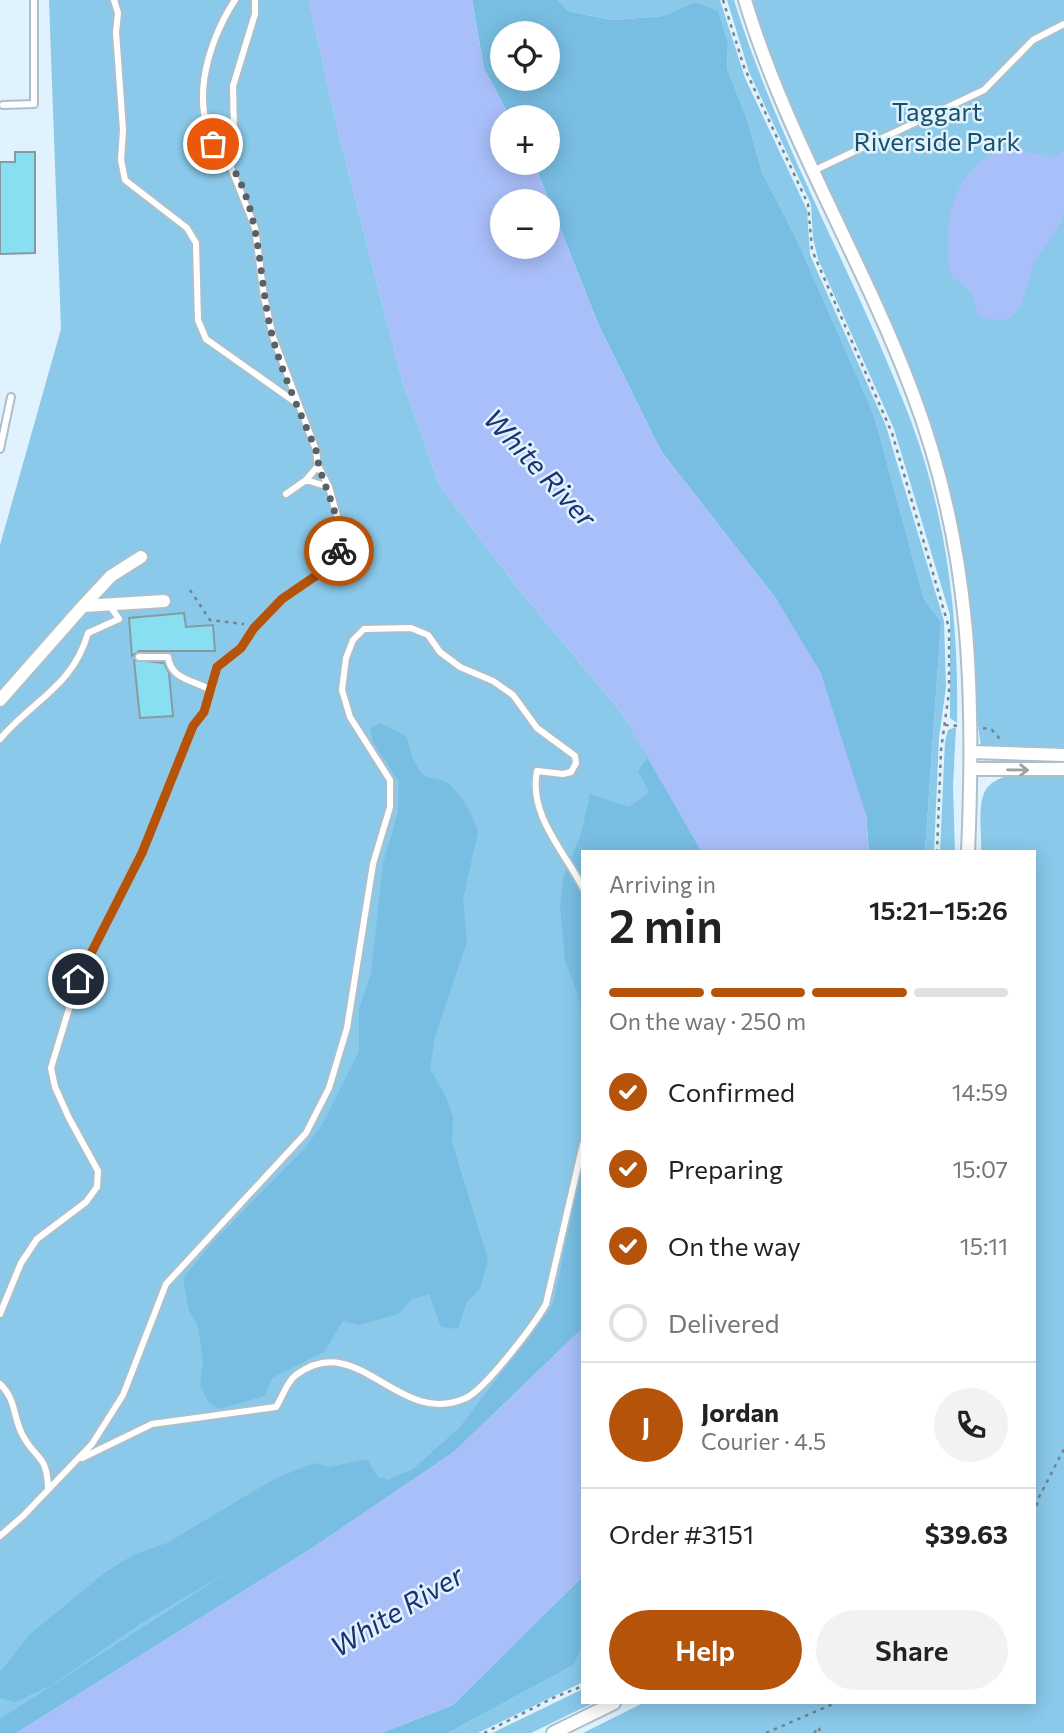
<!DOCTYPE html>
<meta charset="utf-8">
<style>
:root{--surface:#fff;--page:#f2f2f2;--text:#222;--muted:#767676;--line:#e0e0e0;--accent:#b45309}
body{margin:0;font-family:Commissioner,sans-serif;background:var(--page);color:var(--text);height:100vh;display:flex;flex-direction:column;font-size:26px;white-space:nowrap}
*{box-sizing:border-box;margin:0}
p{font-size:23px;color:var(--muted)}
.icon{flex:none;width:38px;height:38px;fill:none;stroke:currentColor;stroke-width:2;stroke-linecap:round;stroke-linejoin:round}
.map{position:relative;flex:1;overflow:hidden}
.details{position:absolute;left:581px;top:850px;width:455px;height:854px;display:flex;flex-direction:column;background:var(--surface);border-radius:0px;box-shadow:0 4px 18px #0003}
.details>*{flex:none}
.controls{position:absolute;left:490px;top:21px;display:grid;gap:14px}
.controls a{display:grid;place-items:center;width:70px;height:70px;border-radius:50%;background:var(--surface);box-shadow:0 4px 18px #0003;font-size:35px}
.pin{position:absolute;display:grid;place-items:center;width:60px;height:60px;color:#fff;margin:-30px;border:4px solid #fff;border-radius:50%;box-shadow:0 2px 7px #0007}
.courier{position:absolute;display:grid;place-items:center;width:70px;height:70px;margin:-35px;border:5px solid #b45309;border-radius:50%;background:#fff;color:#222;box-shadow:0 2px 9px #0007}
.head em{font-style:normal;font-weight:600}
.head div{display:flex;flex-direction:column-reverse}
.head{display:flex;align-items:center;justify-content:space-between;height:119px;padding:0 28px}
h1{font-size:46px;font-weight:600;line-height:52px}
.bar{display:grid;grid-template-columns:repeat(4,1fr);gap:10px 7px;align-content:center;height:84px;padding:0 28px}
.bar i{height:9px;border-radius:5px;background:var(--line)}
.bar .selected{background:var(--accent)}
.bar p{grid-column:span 4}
.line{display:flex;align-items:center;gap:18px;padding:0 28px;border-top:2px solid var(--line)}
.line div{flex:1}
.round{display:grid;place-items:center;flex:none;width:74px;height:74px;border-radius:37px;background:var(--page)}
ol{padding:0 28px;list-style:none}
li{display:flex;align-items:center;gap:21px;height:77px}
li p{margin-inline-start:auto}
li .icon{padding:7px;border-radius:50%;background:var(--accent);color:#fff;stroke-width:4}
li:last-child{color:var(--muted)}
li i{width:38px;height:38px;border:4px solid var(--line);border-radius:50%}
.cta{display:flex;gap:14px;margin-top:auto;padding:14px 28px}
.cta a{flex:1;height:80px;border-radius:42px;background:var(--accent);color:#fff;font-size:28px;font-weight:600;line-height:80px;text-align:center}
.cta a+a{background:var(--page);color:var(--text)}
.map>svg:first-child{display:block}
.green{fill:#8ac9ea}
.forest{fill:#78bee2;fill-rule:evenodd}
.water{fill:#a9bffa;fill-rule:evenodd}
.building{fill:#89dff2;stroke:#869b9f;stroke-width:2}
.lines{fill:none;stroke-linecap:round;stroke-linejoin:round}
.lane-casing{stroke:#adbfc9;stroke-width:10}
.street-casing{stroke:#adbfc9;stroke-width:16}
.path{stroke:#76838a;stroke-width:2.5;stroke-dasharray:3.5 5;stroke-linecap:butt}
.lane{stroke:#fff;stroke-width:6}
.street{stroke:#fff;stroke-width:12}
.oneway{stroke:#9ea1a2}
.done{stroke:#576268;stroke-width:7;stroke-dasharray:0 12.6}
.route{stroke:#b45309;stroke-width:9}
.labels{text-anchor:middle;stroke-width:5;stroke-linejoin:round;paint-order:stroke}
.park-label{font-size:26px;fill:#19516a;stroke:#e0f2fd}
.water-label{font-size:28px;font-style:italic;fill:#1e2f72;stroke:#e0f2fd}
</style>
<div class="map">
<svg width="1064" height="1733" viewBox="0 0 1064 1733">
<rect width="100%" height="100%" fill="#e0f2fd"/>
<path class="green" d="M49,0H309L338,131L402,380L440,486L517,587L621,712L672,797L583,852V1286L455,1451L309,1550L16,1733H0V545L61,329Z
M558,0H720L745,78L807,210L810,255L886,426L944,621L946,687L939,738L934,852H925L941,622L924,599L874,415L798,242L762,172L747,119L727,68L728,45L694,2L663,16L612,20L568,11Z
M727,0H734C779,146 857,278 911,421C947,518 959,620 957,723L950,718V615L894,429L818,259L813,238L811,204L749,72Z
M746,0H1064V755L982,753L945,496L900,360L750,18Z
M956,727L953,786L955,852H940L945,741L948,730Z
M1064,774V1733H583L643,1703H1034V852H981C982,835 978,812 983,796C993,766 1040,776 1064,774Z
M583,1646V1682L478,1733H448L574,1665Z
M583,1689V1703H593L531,1733H492Z"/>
<path class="forest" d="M472,0H558L568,11L612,20L663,16L694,2L718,11L728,45L727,68L747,119L762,172L798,242L874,415L924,599L941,622L925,852H869L866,815L777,600L661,451L599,326L534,163H548V117H510L484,69ZM502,33H548V79H502Z
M381,723L407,737C410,750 414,769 427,777C432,779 439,778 444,781C459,789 474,816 478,832L463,899L467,942L435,1036L430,1069L445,1095L453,1117L452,1142L488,1260L480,1288L466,1304L458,1329L441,1327L429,1294L411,1300L399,1314L358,1325L343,1321L324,1352L272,1378L265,1396L220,1409L208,1402L200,1385L203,1360L198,1326L189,1311L183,1278L212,1243L305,1148L322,1125L359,1051V1009L371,974L383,864L398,812L399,782L373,742L370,728Z
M648,757L702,852H583V1027L578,994L565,961L560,905L563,879L581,834L590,794L629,807L649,792L638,771Z
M583,1158V1328L455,1451L309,1550L16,1733H0V1719L238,1566L143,1622L50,1686L15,1702L0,1698V1672L29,1635L107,1571L135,1554L167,1543L274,1479L314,1463L329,1467L367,1459L378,1477L388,1480L413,1469L459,1428L553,1305Z
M583,1576V1646L574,1665L448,1733H381L453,1705Z"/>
<path class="water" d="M309,0H472L484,69L510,117H502V163H534L599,326L661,451L777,600L821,673L866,815L869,852H702L621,712L517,587L440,486L402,380L338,131ZM502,201H548V247H502Z
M1006,147L1053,157L1064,151C1064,170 1064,192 1064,211C1060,230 1048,241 1038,257C1021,283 1029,338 978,315C975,297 970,287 953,279C946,265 948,252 948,237C950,193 965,164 1006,147Z
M583,1328V1576L453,1705L381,1733H16L309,1550L455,1451Z"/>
<path class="building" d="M15,152H35V253L0,254V162H15Z
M184,613L186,627L213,625L215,651H139L132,656L129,618Z
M134,660L164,663L169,673L173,716L140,718Z"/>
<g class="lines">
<defs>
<path id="lane" d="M114,0L118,13L116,32L123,130L121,160L125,180L187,228L196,243L198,320L206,339L295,402
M3,105L34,104V0
M226,155C184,117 207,42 235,0
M813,171L984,90L1033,40L1064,24
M0,449L11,397
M306,480L329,487
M286,494L306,480L318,466
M139,657H168C171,680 194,680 211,690
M0,739C33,700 73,686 88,633L119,619L110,606
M0,1314L21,1263L37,1239L86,1202L97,1187L98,1171L69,1118L55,1087L51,1068L78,979L142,853L193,726L204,713L217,667L241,648L254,628L282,599L333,564L339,549V523L329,487L318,466L316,450L273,337L264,297L255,228L226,155L234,132L233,86L255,14V0
M0,1384C16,1399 13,1416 22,1434C35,1460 47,1453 48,1488
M82,1458L152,1424L276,1407C282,1398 287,1381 296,1375C359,1328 398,1429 466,1398C486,1388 534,1325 546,1304L583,1144
M0,1536L23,1516L92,1444L123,1395L166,1284L306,1133L329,1088L347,1028L373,864L390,807V780L350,717L342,690L346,658L353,640L364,629L411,628L428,635L440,652L460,667L493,681L513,695L537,728L575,756L576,763L571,772L563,774L537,771C528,815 565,852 583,888"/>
<path id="street" d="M745,0C786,137 863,260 913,394C971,548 975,690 968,852
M83,606L111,576L141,557
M0,700L83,606L164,601
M972,752L1064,755
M971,769H1064
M553,1733L614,1703"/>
</defs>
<use href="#lane" class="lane-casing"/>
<use href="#street" class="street-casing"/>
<path class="path" d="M723,0L744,67L808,204L812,250L818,264L892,433L949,628V692L941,750L937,852
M190,590L210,620L244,624
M945,725L959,726
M983,728L992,730L1000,739
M1034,1514L1039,1497L1064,1449
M484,1733L555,1697L583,1686
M766,1733L835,1703
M814,1733L819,1727L820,1733"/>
<use href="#lane" class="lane"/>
<use href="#street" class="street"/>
</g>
<defs><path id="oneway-shaft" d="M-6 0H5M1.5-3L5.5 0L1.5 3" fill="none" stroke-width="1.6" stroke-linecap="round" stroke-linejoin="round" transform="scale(1.75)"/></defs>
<use class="oneway" href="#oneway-shaft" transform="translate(1018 770) rotate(1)"/>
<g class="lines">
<path class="done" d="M213,144C264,191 256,273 272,335C282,374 300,412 316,450C320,485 343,513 339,551"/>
<path class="route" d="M78,979L142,853L193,726L204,712L217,667L241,648L254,628L282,599L333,564L339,551"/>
</g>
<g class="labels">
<g class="park-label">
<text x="937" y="121">Taggart<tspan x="937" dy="30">Riverside Park</tspan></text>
</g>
<g class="water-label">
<text transform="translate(540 468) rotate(47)" y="10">White River</text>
<text transform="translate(397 1611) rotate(-31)" y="10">White River</text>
</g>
</g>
</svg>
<div class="controls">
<a><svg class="icon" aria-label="locate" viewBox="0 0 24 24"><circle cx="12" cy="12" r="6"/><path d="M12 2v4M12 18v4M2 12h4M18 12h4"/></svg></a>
<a>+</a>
<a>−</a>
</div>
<div class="pin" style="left:213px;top:144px;background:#ea580c"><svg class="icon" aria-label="bag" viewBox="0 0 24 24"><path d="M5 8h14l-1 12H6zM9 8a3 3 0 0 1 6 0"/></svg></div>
<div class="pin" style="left:78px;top:979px;background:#1f2937"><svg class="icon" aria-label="home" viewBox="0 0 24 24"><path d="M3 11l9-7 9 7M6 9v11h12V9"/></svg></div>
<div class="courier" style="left:339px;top:551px"><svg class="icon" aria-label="bike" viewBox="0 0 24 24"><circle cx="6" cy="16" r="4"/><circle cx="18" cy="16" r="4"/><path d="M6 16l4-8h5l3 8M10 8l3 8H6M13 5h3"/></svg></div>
<section class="details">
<div class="head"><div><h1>2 min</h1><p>Arriving in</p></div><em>15:21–15:26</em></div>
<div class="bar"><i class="selected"></i><i class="selected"></i><i class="selected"></i><i></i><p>On the way · 250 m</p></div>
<ol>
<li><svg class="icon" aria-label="check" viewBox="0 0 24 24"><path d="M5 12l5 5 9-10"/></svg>Confirmed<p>14:59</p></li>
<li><svg class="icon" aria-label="check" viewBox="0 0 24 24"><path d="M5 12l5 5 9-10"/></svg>Preparing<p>15:07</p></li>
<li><svg class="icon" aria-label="check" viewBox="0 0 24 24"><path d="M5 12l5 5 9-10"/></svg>On the way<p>15:11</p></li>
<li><i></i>Delivered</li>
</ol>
<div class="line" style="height:126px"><b class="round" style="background:var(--accent);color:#fff">J</b><div><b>Jordan</b><p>Courier · 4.5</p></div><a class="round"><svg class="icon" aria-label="phone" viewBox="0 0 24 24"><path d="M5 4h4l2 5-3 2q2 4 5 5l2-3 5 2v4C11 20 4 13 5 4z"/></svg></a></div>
<div class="line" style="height:91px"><div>Order #3151</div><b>$39.63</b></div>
<div class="cta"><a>Help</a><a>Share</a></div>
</section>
</div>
